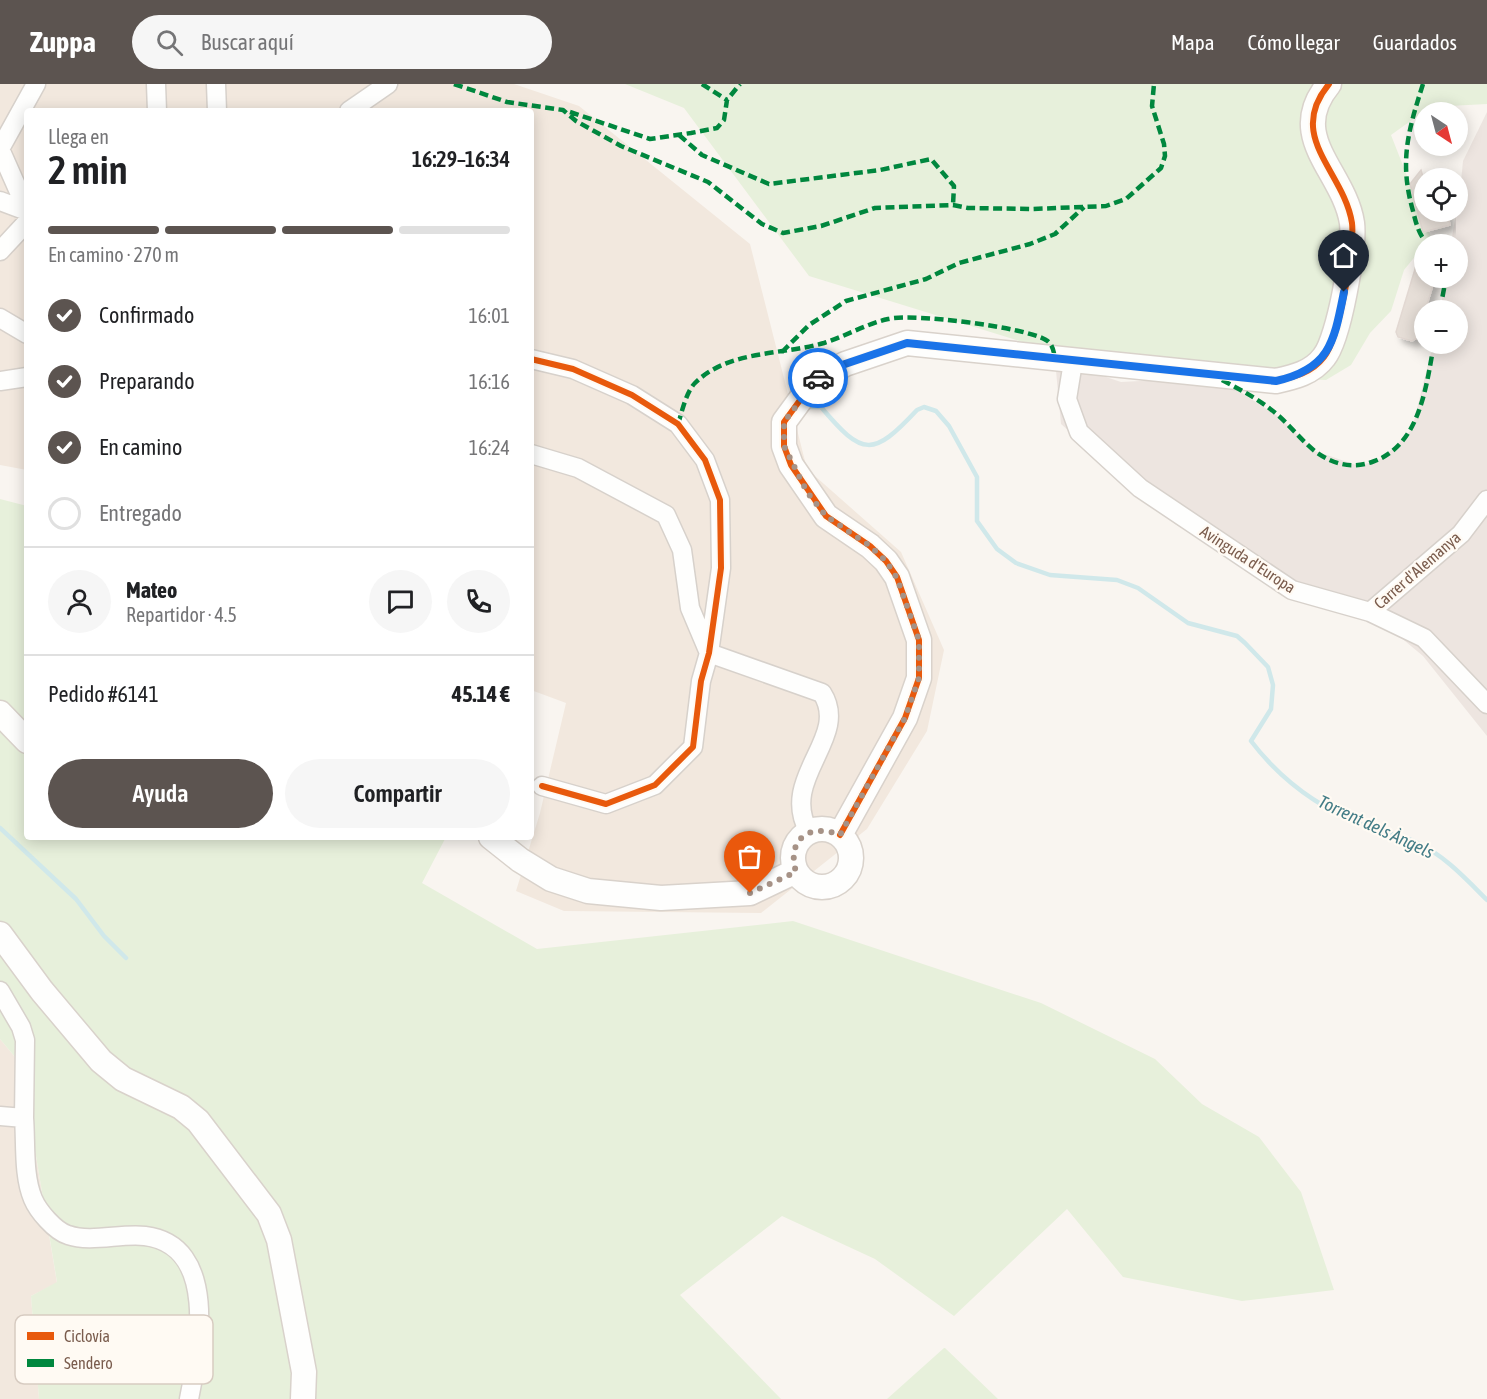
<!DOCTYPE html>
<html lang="es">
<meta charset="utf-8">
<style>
:root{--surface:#fff;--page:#f6f6f6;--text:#202124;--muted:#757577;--line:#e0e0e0;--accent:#5c5450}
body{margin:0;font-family:"Asap Condensed",sans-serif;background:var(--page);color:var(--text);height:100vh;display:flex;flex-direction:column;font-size:22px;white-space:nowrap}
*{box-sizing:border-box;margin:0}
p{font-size:20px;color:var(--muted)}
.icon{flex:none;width:33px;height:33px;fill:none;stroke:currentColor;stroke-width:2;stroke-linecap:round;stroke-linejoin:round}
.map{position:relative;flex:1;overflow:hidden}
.panel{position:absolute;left:24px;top:24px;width:510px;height:732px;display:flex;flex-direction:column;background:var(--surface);border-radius:6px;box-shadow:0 3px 15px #0003}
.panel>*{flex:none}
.needle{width:39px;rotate:144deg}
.buttons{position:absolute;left:1414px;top:18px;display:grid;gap:12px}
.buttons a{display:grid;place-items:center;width:54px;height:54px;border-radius:50%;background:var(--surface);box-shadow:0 3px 15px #0003;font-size:30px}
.pin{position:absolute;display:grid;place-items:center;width:51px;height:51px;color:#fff;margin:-62px -26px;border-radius:50% 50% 50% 0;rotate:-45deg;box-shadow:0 0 6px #0007}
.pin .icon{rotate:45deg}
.courier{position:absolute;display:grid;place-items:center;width:60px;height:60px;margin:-30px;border:4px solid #1a73e8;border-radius:50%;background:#fff;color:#222;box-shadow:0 2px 8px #0007}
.overview em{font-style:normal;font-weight:600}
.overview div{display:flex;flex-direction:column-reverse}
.overview{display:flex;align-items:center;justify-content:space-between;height:102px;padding:0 24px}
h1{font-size:39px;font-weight:600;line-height:45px}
.bar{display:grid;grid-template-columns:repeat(4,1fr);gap:9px 6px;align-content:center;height:72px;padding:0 24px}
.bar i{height:8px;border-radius:4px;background:var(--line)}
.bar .current{background:var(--accent)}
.bar p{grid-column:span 4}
.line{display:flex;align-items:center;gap:15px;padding:0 24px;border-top:2px solid var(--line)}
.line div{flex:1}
.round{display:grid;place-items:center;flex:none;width:63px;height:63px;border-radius:32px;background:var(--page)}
ol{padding:0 24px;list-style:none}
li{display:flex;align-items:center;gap:18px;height:66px}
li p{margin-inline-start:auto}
li .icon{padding:6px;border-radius:50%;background:var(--accent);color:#fff;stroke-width:4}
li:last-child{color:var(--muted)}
li i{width:33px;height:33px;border:3px solid var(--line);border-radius:50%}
.button{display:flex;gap:12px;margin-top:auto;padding:12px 24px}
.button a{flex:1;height:69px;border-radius:36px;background:var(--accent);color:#fff;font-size:24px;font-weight:600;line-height:69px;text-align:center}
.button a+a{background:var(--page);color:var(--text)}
header{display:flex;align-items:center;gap:36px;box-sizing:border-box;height:84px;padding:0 30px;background:var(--accent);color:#fff}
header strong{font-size:28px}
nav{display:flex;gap:33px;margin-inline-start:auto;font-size:21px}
.search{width:420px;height:54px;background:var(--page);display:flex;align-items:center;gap:15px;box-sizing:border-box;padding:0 21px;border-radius:33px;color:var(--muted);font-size:22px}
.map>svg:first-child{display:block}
.residential{fill:#f2e8de}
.industrial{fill:#ede5e0}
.green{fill:#e7f0db}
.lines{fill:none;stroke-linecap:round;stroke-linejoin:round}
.stream{stroke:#d0e8ea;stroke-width:4.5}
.building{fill:#e6ded7;stroke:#e2d8d2;stroke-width:1.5;filter:url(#shadow)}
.street-casing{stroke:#d7d1cb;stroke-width:21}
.secondary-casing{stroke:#d9d2cb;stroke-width:27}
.street{stroke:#fefefd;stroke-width:18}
.secondary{stroke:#fefefd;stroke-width:24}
.quiet{stroke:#00873e;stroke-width:4.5;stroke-dasharray:9 4.5;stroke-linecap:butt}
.cycleway-casing{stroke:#fffaf3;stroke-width:10}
.cycleway{stroke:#e8590c;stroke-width:6}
.done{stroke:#a69286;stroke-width:6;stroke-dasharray:0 10.8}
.route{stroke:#1a73e8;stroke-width:8}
.labels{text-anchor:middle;stroke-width:4.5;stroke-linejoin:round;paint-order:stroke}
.street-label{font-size:16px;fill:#7a5c4d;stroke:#fffaf3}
.water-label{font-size:18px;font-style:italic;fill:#437c86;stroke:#fffaf3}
.key{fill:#fffaf3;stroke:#d7cbc1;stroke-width:1.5}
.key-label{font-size:16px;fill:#7a5c4d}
</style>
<header>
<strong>Zuppa</strong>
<div class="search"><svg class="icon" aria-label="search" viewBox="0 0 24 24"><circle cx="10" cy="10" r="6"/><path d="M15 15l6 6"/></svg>Buscar aquí</div>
<nav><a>Mapa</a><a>Cómo llegar</a><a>Guardados</a></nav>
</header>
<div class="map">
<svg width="1487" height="1315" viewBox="0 0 1487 1315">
<defs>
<filter id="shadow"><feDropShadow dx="5.5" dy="5.5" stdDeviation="3" flood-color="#0004"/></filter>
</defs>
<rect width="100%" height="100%" fill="#f9f5f0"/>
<path class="residential" d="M0,0H514L579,22L750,160L807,385L901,468L944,566L927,647L867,745L761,829L564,827L516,807L540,729L566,619L531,606V27H27V386L0,381Z
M0,955L15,973L29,1030L57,1199L31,1212L39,1315H0Z"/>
<path class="industrial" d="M1487,28V652L1423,572L1370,528L1292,506L1175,440L1061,340L1055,276L1121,298L1217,293L1279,333L1315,367L1359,382L1383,374L1412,345L1433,260H1458V226H1440L1446,194H1458V160H1451L1456,128H1458L1463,77Z"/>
<path class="green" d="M625,0H1487V20L1430,23L1391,51L1431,153L1404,186L1391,227L1370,249L1351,281L1326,296L1120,288L809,192L684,24Z
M0,415L27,422V753H446L422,799L537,865L793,837L1041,919L1155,975L1202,1020L1259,1053L1301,1108L1334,1206L1242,1217L1123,1193L1067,1125L954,1232L875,1175L782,1132L680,1211L781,1315H39L31,1212L57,1198L29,1030L15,973L0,955Z
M945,1264L998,1315H887L944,1264Z"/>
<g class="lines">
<path class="stream" d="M805,323H821C863,373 873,373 917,326L924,323L936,327L949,342L977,393V437L997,465L1016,479L1050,491L1117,496L1138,504L1188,539L1237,552L1245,559L1268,583L1273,601L1271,625L1251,657C1280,695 1319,724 1364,741C1381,748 1400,751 1416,758C1444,771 1466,795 1487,816
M0,744L76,815L104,852L126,874"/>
</g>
<path class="building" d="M1421,86L1423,93H1425V128H1447L1450,141L1423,148L1410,100Z
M1422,162H1425V194H1435L1417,254L1412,257L1398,253L1396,248Z"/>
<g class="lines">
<defs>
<path id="street" d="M156,0L157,27
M216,0L217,27
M349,27L388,0
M0,65L36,0
M0,65L27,126
M0,117L27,127
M0,167L27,138
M0,234L27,250
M531,275L573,285L632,311L678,340L705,376L720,416L721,484L709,569L701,597L693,663L655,701L606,720L542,702
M1073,278L1067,315L1079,348L1140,404L1292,506L1370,528L1424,554L1487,620
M0,297L27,293
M531,370L578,384L666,431L682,466L690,524L709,569L822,609C851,654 778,694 809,748
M1370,528L1461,450L1487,416
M0,907L21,943L25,956L24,1034L0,1032
M24,1034C26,1060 23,1091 33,1115C38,1127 55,1147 68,1151C91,1159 121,1149 145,1152C219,1161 199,1265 189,1315"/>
<path id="secondary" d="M0,629L27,657
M793 774a29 29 0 1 1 58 0a29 29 0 1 1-58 0Z
M840,751L905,634L919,594V556L897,493L886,477L870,462L826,432L791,381L784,362V338L814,297L845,280L907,259L1276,297C1294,293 1312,289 1324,273C1339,255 1355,163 1352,139C1344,87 1285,53 1329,0
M491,753L520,776L551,795L588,807L661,814L750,809L796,787
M0,850L42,907L101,977L123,995L181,1023L198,1037L269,1130L279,1156L304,1288L303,1315"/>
</defs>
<use href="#street" class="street-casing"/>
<use href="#secondary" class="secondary-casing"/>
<use href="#street" class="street"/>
<use href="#secondary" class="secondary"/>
<path class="quiet" d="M454,0L507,18L563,26L576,37L621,62L708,98L762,140L783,149L821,142L875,124L953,121L968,124L1032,125L1106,122L1126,115L1161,84L1165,72L1164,60L1152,22L1154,0
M702,0L727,16
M1423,0C1408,47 1399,78 1413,127C1416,139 1419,152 1428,160
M570,28L650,55L691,49L717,44L724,36L727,16L740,0
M679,51L702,71L769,100L880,86L931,75L954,102L953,121
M1440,226L1446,194
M782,268L809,241L846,217L926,195L959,179L1030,160L1055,150L1084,123
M1222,296C1243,307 1262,317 1280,333C1292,344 1303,358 1316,368C1333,380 1351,385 1372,378C1420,362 1426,303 1434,260
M678,340C682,328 686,308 695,299C728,266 783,271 824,259C846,252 866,240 888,235C913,229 1025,243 1046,256C1053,260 1054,268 1055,276"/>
<defs>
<path id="cycleway" d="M531,275L573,285L632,311L678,340L705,376L720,416L721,484L709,569L701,597L693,663L655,701L606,720L542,702
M840,751L905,634L919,594V556L897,493L886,477L870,462L826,432L791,381L784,362V338L814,297L845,280L907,259L1276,297C1294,293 1312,289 1324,273C1339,255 1355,163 1352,139C1344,87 1285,53 1329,0"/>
</defs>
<use href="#cycleway" class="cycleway-casing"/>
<use href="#cycleway" class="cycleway"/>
</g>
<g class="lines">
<path class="done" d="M750,809L796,788C786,754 811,739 840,751L905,634L919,594V556L897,494L886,477L870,462L826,432L807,408L784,362V338L818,294"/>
<path class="route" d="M818,294L845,280L907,259L1276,297C1330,285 1334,258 1344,208"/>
</g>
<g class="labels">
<g class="street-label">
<text transform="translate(1248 475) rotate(33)" y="6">Avinguda d'Europa</text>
<text transform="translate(1417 486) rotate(-41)" y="6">Carrer d'Alemanya</text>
</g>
<g class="water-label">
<text transform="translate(1376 743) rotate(25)" y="6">Torrent dels Àngels</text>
</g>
</g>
<rect x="15" y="1231" width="198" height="69" rx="9" class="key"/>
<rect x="27" y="1248" width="27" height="8" fill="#e8590c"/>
<rect x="27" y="1275" width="27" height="8" fill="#00873e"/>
<g class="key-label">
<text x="64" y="1258">Ciclovía</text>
<text x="64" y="1285">Sendero</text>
</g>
</svg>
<div class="buttons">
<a><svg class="needle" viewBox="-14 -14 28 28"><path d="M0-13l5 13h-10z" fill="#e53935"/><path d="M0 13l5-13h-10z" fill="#757577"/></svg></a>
<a><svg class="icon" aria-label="locate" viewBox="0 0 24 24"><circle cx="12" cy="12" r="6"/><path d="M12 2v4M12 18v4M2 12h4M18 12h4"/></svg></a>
<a>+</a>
<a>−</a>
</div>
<div class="pin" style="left:750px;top:809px;background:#ea580c"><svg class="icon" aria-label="bag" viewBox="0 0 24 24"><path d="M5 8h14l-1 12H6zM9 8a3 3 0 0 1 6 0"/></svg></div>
<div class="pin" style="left:1344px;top:208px;background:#1f2937"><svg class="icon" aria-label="home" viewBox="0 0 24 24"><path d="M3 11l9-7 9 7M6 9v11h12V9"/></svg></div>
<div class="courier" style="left:818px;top:294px"><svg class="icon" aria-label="car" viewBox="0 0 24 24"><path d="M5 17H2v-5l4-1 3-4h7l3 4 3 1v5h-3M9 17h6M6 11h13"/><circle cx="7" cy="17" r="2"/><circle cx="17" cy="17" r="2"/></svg></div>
<section class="panel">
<div class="overview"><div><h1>2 min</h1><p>Llega en</p></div><em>16:29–16:34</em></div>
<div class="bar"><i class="current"></i><i class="current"></i><i class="current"></i><i></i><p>En camino · 270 m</p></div>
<ol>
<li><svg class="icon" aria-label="check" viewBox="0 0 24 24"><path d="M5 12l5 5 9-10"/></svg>Confirmado<p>16:01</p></li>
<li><svg class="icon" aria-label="check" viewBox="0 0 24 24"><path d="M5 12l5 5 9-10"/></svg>Preparando<p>16:16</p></li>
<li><svg class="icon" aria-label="check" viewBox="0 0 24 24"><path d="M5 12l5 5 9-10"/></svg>En camino<p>16:24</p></li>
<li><i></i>Entregado</li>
</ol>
<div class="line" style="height:108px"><a class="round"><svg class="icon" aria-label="person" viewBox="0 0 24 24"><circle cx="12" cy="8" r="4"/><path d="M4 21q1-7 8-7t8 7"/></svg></a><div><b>Mateo</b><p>Repartidor · 4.5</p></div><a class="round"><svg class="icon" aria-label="chat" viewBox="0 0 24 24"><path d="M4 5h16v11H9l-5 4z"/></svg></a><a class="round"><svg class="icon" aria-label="phone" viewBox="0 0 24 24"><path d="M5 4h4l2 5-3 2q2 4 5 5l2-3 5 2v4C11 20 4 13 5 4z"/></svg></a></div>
<div class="line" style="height:78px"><div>Pedido #6141</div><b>45.14 €</b></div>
<div class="button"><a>Ayuda</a><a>Compartir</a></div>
</section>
</div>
